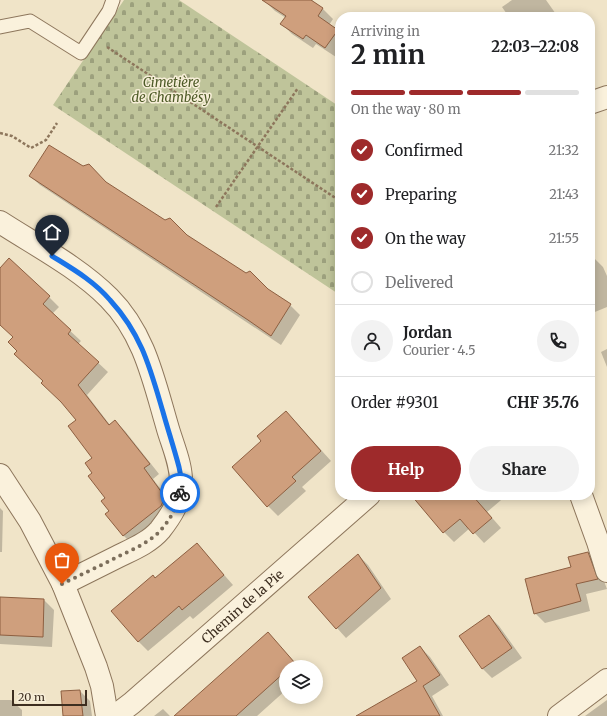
<!DOCTYPE html>
<meta charset="utf-8">
<style>
:root{--surface:#fff;--page:#f2f2f2;--text:#202124;--muted:#757577;--line:#e0e0e0;--accent:#9e2a2b}
body{margin:0;font-family:Merriweather,serif;background:var(--page);color:var(--text);height:100vh;display:flex;flex-direction:column;font-size:15px;white-space:nowrap}
*{box-sizing:border-box;margin:0}
p{font-size:13px;color:var(--muted)}
.icon{flex:none;width:22px;height:22px;fill:none;stroke:currentColor;stroke-width:2;stroke-linecap:round;stroke-linejoin:round}
.map{position:relative;flex:1;overflow:hidden}
.panel{position:absolute;left:335px;top:12px;width:260px;height:488px;display:flex;flex-direction:column;background:var(--surface);border-radius:16px;box-shadow:0 2px 10px #0003}
.panel>*{flex:none}
.buttons{position:absolute;left:279px;top:660px;display:grid;gap:8px}
.buttons a{display:grid;place-items:center;width:44px;height:44px;border-radius:50%;background:var(--surface);box-shadow:0 2px 10px #0003;font-size:20px}
.scale{position:absolute;left:12px;bottom:10px;width:75px;box-sizing:border-box;padding-left:4px;border:2px solid #3d2e20;border-top:0;font-size:11px;line-height:14px;white-space:nowrap;color:#3d2e20;-webkit-text-stroke:3px #f7eed8;paint-order:stroke}
.pin{position:absolute;display:grid;place-items:center;width:34px;height:34px;color:#fff;margin:-41px -17px;border-radius:50% 50% 50% 0;rotate:-45deg;box-shadow:0 0 4px #0007}
.pin .icon{rotate:45deg}
.courier{position:absolute;display:grid;place-items:center;width:40px;height:40px;margin:-20px;border:3px solid #1a73e8;border-radius:50%;background:#fff;color:#222;box-shadow:0 1px 5px #0007}
.summary em{font-style:normal;font-weight:700}
.summary div{display:flex;flex-direction:column-reverse}
.summary{display:flex;align-items:center;justify-content:space-between;height:68px;padding:0 16px}
h1{font-size:26px;font-weight:700;line-height:30px}
.bar{display:grid;grid-template-columns:repeat(4,1fr);gap:6px 4px;align-content:center;height:48px;padding:0 16px}
.bar i{height:5px;border-radius:3px;background:var(--line)}
.bar .on{background:var(--accent)}
.bar p{grid-column:span 4}
.line{display:flex;align-items:center;gap:10px;padding:0 16px;border-top:1px solid var(--line)}
.line div{flex:1}
.round{display:grid;place-items:center;flex:none;width:42px;height:42px;border-radius:21px;background:var(--page)}
ol{padding:0 16px;list-style:none}
li{display:flex;align-items:center;gap:12px;height:44px}
li p{margin-inline-start:auto}
li .icon{padding:4px;border-radius:50%;background:var(--accent);color:#fff;stroke-width:4}
li:last-child{color:var(--muted)}
li i{width:22px;height:22px;border:2px solid var(--line);border-radius:50%}
.primary-button{display:flex;gap:8px;margin-top:auto;padding:8px 16px}
.primary-button a{flex:1;height:46px;border-radius:24px;background:var(--accent);color:#fff;font-size:16px;font-weight:700;line-height:46px;text-align:center}
.primary-button a+a{background:var(--page);color:var(--text)}
.map>svg:first-child{display:block}
.cemetery{fill:url(#cemetery-stones)}
.shadow{fill:#0003}
.building{fill:#cf9f7d;stroke:#8d5f41}
.lines{fill:none;stroke-linecap:round;stroke-linejoin:round}
.lane-casing{stroke:#8d765c;stroke-width:15}
.street-casing{stroke:#8d765c;stroke-width:24}
.path{stroke:#8d765c;stroke-width:2.5;stroke-dasharray:3 2;stroke-linecap:butt}
.lane{stroke:#faf1dc;stroke-width:13}
.street{stroke:#faf1dc;stroke-width:22}
.done{stroke:#7c6e5b;stroke-width:4;stroke-dasharray:0 7.2}
.route{stroke:#1a73e8;stroke-width:5}
.labels{text-anchor:middle;stroke-width:3;stroke-linejoin:round;paint-order:stroke}
.park-label{font-size:13px;font-style:italic;fill:#4d5a26;stroke:#f7eed8}
.street-label{font-size:13px;fill:#3d2e20;stroke:#f7eed8}
</style>
<div class="map">
<svg width="607" height="716" viewBox="0 0 607 716">
<defs>
<pattern id="cemetery-stones" width="16" height="16" patternUnits="userSpaceOnUse"><rect width="16" height="16" fill="#bfc49a"/><path d="M2 7V4a2 2 0 0 1 4 0v3zM10 15v-3a2 2 0 0 1 4 0v3z" fill="#9ca07d"/></pattern>
</defs>
<rect width="100%" height="100%" fill="#f0e4c8"/>
<path class="cemetery" d="M124,0H179L340,107V289L337,293L53,105Z"/>
<path class="shadow" d="M265,0H313L312,2L323,9L333,19L329,25L340,34V51L336,57L316,44L313,48L292,34L282,24L286,18L275,11L265,1Z
M512,0H546L558,17H509L502,7Z
M30,176L106,183L187,235L290,305L300,315L281,345L40,185Z
M593,257L603,267L607,276V307L590,314V259Z
M0,270L49,297L59,307L52,314L81,341L78,344L108,372L87,395L110,425L115,421L125,431L159,474L153,479L175,508L133,545L123,535L110,511L106,498L94,474L93,458L78,420L18,351L14,337L0,324Z
M607,349V367L601,352Z
M296,422L331,461L302,487L306,491L278,516L268,506Z
M425,495H507L487,512L501,528L484,543L470,528L454,542L444,532Z
M0,508L3,511L2,552H0Z
M197,544L233,585L193,619L190,616L148,651L138,641L156,579Z
M587,553L597,563L607,589L586,594L590,611L545,623L535,613L572,567Z
M358,555L368,565L391,599L346,638L337,628Z
M0,599L44,600L54,610L52,647L0,644Z
M489,616L499,626L522,658L492,678L482,668Z
M268,634L299,667H286V690L257,716H176Z
M420,647L430,657L449,685L432,696L443,716H358L418,681Z
M80,691L90,701L92,716H64Z
M0,700H11L22,710V716H0Z
M607,700V716H585Z
M163,709L170,716H154Z"/>
<path class="building" d="M262,0H311L323,8L318,16L338,30L325,48L306,35L303,39L280,24L286,16Z
M49,145L83,166L89,164L106,182L165,220L170,218L187,235L246,273L250,271L268,289L291,304L271,336L248,320L29,176Z
M9,258L50,296L43,304L71,330L68,334L99,362L78,385L109,425L115,420L150,464L144,468L165,497L161,506L123,536L105,514L109,511L101,501L105,498L88,476L92,473L85,463L92,458L68,426L76,420L61,402L41,383L43,381L14,354L17,351L8,342L13,337L0,325V268Z
M286,411L321,451L292,477L296,481L267,507L232,467L261,441L257,436Z
M411,495H472L492,518L473,534L460,519L443,533Z
M197,543L224,575L182,610L179,606L138,642L111,611L153,575L155,578Z
M588,552L598,579L576,584L581,601L534,614L525,579L571,567L568,557Z
M358,554L381,588L336,629L308,597Z
M0,597L44,599L43,637L0,635Z
M489,615L512,648L482,669L459,636Z
M268,632L295,663L291,667H286V671L236,716H174Z
M420,646L440,675L423,686L440,716H356L417,681L402,658Z
M80,690L83,716H63L61,691Z"/>
<g class="lines">
<defs>
<path id="lane" d="M0,27L30,21L81,53L109,11L113,0"/>
<g id="street">
<path d="M590,103L607,97"/>
<path d="M0,222C37,246 78,267 109,298C145,334 154,382 168,429C173,446 182,466 181,484C180,502 171,516 160,530C149,543 131,550 117,557C99,566 81,575 63,584"/>
<path d="M0,475L30,521L63,584L96,667L102,686L107,716"/>
<path d="M581,495L598,542L607,571"/>
<path id="s1" d="M115,716L132,703L369,495"/>
<path d="M559,716L607,680"/>
</g>
</defs>
<use href="#lane" class="lane-casing"/>
<use href="#street" class="street-casing"/>
<path class="path" d="M107,47L340,201
M0,133L12,136L31,148L46,140L57,123
M216,207L298,88"/>
<use href="#lane" class="lane"/>
<use href="#street" class="street"/>
</g>
<g class="lines">
<path class="done" d="M62,584C80,575 98,567 115,558C130,551 146,544 158,533C168,523 178,507 180,493"/>
<path class="route" d="M52,256C73,269 94,281 110,300C142,335 150,368 163,412C168,430 174,448 179,467L181,477L180,493"/>
</g>
<g class="labels">
<g class="park-label">
<text x="171" y="87">Cimetière<tspan x="171" dy="15">de Chambésy</tspan></text>
</g>
<g class="street-label">
<text dy="5" stroke="none"><textPath href="#s1" startOffset="168">Chemin de la Pie</textPath></text>
</g>
</g>
</svg>
<div class="buttons">
<a><svg class="icon" aria-label="layers" viewBox="0 0 24 24"><path d="M12 4l9 5-9 5-9-5zM3 14l9 5 9-5"/></svg></a>
</div>
<div class="scale">20 m</div>
<div class="pin" style="left:62px;top:584px;background:#ea580c"><svg class="icon" aria-label="bag" viewBox="0 0 24 24"><path d="M5 8h14l-1 12H6zM9 8a3 3 0 0 1 6 0"/></svg></div>
<div class="pin" style="left:52px;top:256px;background:#1f2937"><svg class="icon" aria-label="home" viewBox="0 0 24 24"><path d="M3 11l9-7 9 7M6 9v11h12V9"/></svg></div>
<div class="courier" style="left:180px;top:493px"><svg class="icon" aria-label="bike" viewBox="0 0 24 24"><circle cx="6" cy="16" r="4"/><circle cx="18" cy="16" r="4"/><path d="M6 16l4-8h5l3 8M10 8l3 8H6M13 5h3"/></svg></div>
<section class="panel">
<div class="summary"><div><h1>2 min</h1><p>Arriving in</p></div><em>22:03–22:08</em></div>
<div class="bar"><i class="on"></i><i class="on"></i><i class="on"></i><i></i><p>On the way · 80 m</p></div>
<ol>
<li><svg class="icon" aria-label="check" viewBox="0 0 24 24"><path d="M5 12l5 5 9-10"/></svg>Confirmed<p>21:32</p></li>
<li><svg class="icon" aria-label="check" viewBox="0 0 24 24"><path d="M5 12l5 5 9-10"/></svg>Preparing<p>21:43</p></li>
<li><svg class="icon" aria-label="check" viewBox="0 0 24 24"><path d="M5 12l5 5 9-10"/></svg>On the way<p>21:55</p></li>
<li><i></i>Delivered</li>
</ol>
<div class="line" style="height:72px"><a class="round"><svg class="icon" aria-label="person" viewBox="0 0 24 24"><circle cx="12" cy="8" r="4"/><path d="M4 21q1-7 8-7t8 7"/></svg></a><div><b>Jordan</b><p>Courier · 4.5</p></div><a class="round"><svg class="icon" aria-label="phone" viewBox="0 0 24 24"><path d="M5 4h4l2 5-3 2q2 4 5 5l2-3 5 2v4C11 20 4 13 5 4z"/></svg></a></div>
<div class="line" style="height:52px"><div>Order #9301</div><b>CHF 35.76</b></div>
<div class="primary-button"><a>Help</a><a>Share</a></div>
</section>
</div>
